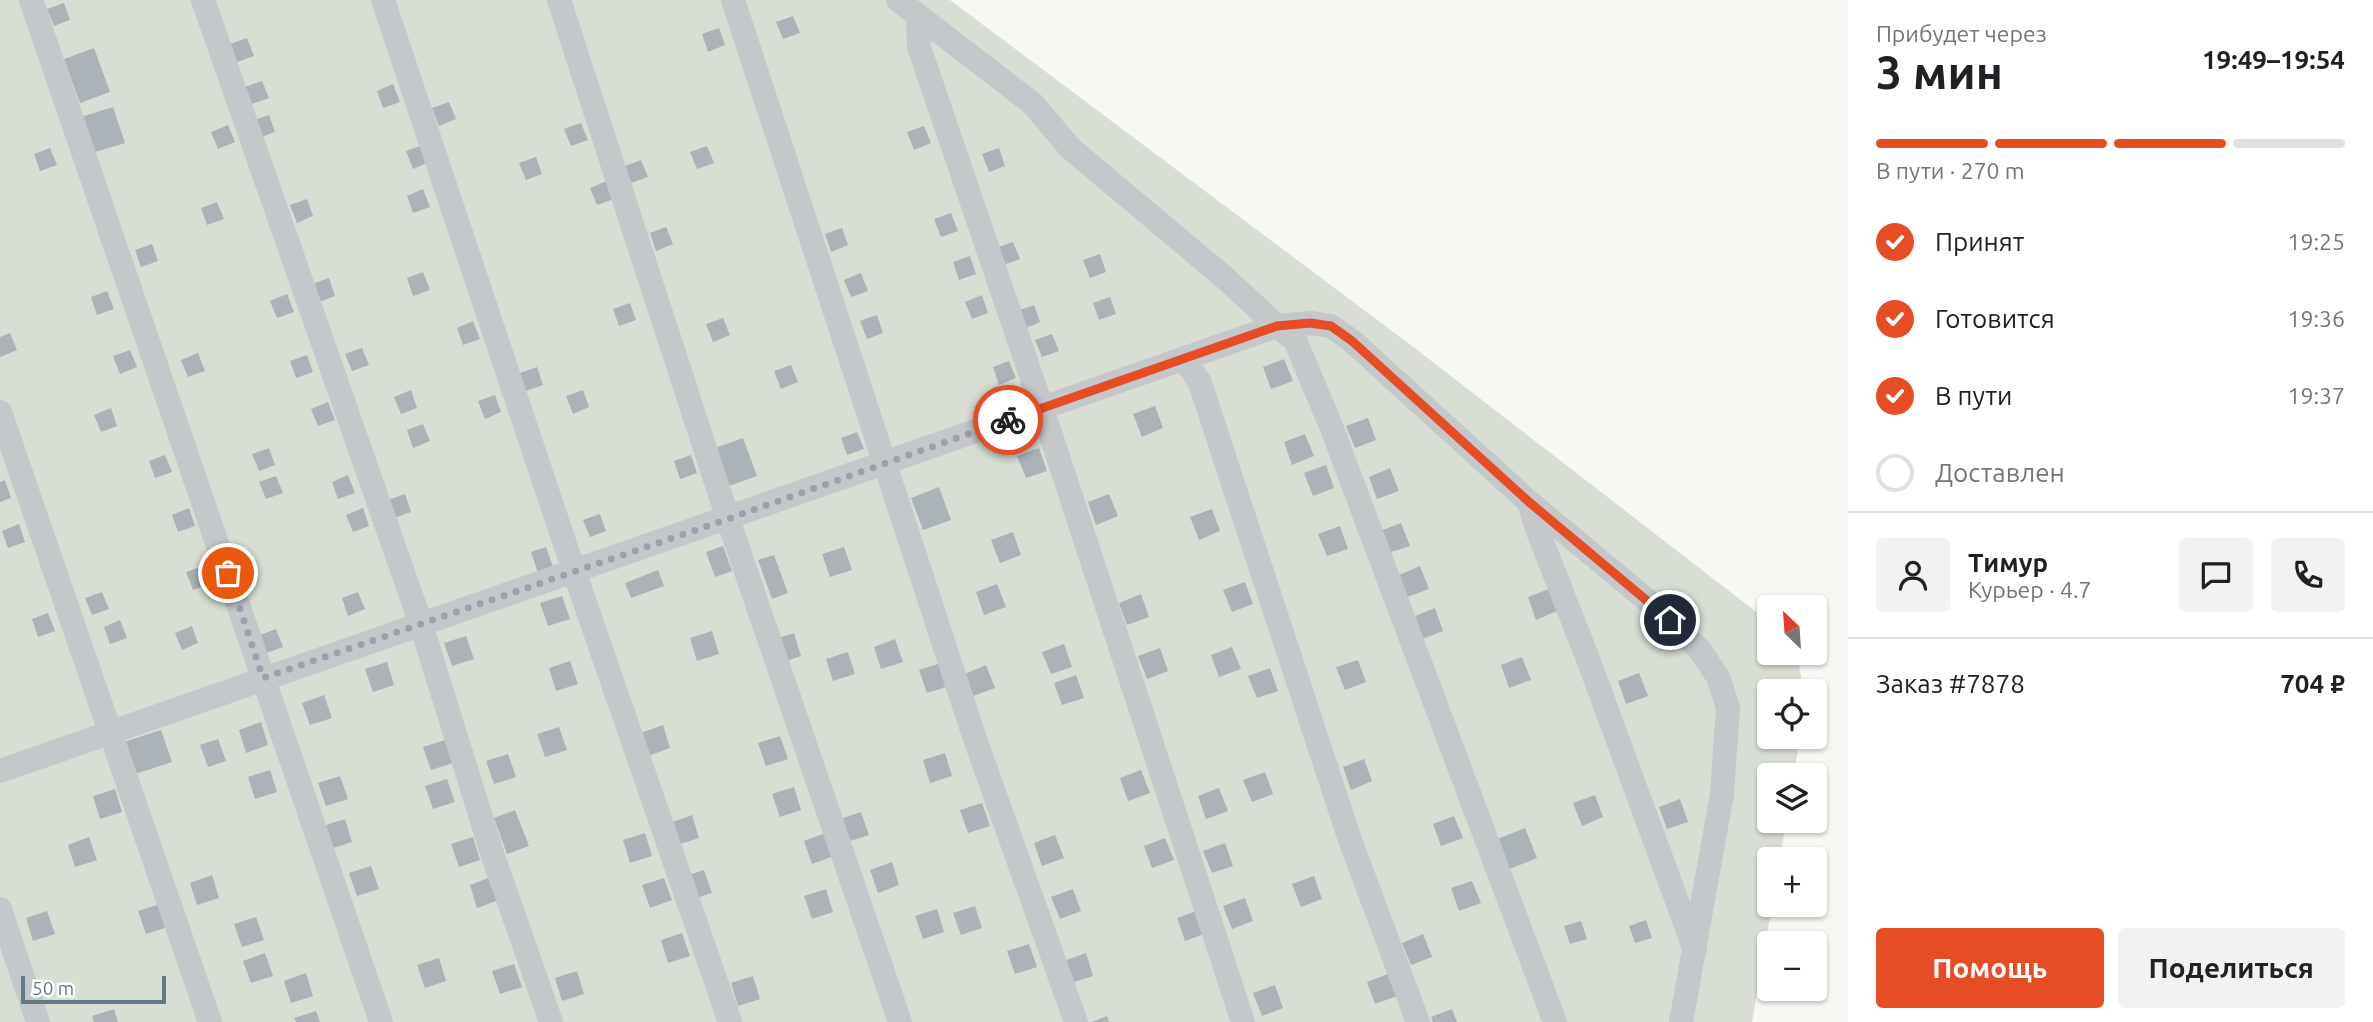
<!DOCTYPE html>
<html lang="ru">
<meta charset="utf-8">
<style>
:root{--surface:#fff;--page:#f2f2f2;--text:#202124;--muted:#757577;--line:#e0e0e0;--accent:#e64d24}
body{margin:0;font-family:Ubuntu,sans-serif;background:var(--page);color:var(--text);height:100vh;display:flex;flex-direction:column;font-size:26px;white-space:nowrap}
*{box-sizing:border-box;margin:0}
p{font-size:23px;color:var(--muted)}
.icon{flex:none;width:38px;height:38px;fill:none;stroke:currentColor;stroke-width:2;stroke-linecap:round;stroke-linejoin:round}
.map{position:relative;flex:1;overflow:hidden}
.drawer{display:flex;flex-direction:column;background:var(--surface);width:525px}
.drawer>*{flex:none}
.needle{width:46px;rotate:335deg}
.buttons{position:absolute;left:1757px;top:595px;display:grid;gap:14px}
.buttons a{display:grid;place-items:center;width:70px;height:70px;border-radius:7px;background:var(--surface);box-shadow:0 2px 5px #0004;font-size:35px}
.scale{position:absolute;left:21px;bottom:18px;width:145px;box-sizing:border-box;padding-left:7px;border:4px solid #657885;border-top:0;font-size:19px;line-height:24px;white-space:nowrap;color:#657885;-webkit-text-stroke:5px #fff;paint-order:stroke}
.pin{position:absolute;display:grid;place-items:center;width:60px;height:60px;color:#fff;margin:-30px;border:4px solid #fff;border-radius:50%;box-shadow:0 2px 7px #0007}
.courier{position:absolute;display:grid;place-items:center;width:70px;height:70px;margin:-35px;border:5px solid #e64d24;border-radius:50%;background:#fff;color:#222;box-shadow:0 2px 9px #0007}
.summary em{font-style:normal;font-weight:700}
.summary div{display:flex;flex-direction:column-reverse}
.summary{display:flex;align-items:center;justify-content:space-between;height:119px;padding:0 28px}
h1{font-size:46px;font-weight:700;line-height:52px}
.bar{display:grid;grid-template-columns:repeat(4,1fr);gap:10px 7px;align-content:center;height:84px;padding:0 28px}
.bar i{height:9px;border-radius:5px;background:var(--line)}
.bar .active{background:var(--accent)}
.bar p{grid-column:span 4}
.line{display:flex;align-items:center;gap:18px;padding:0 28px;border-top:2px solid var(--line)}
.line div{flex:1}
.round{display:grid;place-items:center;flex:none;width:74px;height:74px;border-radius:7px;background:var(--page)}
ol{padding:0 28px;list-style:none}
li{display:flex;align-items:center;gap:21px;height:77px}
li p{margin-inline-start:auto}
li .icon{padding:7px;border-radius:50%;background:var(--accent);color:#fff;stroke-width:4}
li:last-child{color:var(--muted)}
li i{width:38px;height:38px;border:4px solid var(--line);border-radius:50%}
.button{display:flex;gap:14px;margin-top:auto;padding:14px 28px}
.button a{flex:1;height:80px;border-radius:7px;background:var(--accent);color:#fff;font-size:28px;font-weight:700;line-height:80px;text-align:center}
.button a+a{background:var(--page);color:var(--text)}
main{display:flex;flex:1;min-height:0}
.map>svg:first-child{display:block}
.green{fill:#d8ded4}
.building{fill:#abb3b9}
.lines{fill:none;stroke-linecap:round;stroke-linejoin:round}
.minor{stroke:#c4c8cb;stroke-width:24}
.done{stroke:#98a4ac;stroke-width:7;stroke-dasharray:0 12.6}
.route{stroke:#e64d24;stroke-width:9}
</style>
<main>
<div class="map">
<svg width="1848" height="1022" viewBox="0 0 1848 1022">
<rect width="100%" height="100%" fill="#f7f7f3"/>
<path class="green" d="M0,0H950L1412,346L1755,611L1769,624V653H1792L1799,666L1804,691H1769V737H1800L1794,775H1769V821H1786L1780,859H1769V905H1772L1752,1022H0Z"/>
<path class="building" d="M64,3L70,20L54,26L47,9Z
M793,16L800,33L783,39L776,22Z
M719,28L725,45L708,52L702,34Z
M247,38L254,56L237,62L230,44Z
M94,48L110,92L80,103L64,59Z
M262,81L269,98L252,104L245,87Z
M393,84L400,102L383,108L377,91Z
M449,102L456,119L439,126L432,108Z
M113,107L125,143L92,153L81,117Z
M269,115L275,132L259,138L252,121Z
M581,123L588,140L571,146L564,129Z
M228,125L235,142L218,149L211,132Z
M924,126L931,143L914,150L907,132Z
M423,145L429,162L413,169L406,151Z
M707,146L714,163L697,169L690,152Z
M50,148L57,165L40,171L34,154Z
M999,148L1005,166L989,172L982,154Z
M536,157L542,174L526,180L519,163Z
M641,160L648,177L631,183L625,166Z
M607,181L614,199L597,205L590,188Z
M423,189L430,207L413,213L407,196Z
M307,199L313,216L297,223L290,205Z
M217,202L224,219L207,225L201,208Z
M951,213L958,231L941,237L934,219Z
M666,227L673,244L656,251L650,233Z
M842,228L848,245L831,252L825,234Z
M1013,242L1020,259L1003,265L996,248Z
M152,244L158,261L141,267L135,250Z
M1100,254L1106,272L1090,278L1083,260Z
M970,256L976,274L959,280L953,262Z
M423,272L430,290L413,296L407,278Z
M861,273L868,291L851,297L844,280Z
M329,278L335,296L319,302L312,284Z
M107,291L114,309L97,315L91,297Z
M287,294L294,312L277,318L270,301Z
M982,295L988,313L972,319L965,302Z
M1110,297L1116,314L1099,320L1093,303Z
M630,303L636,320L619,326L613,309Z
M1034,305L1040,322L1024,329L1017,311Z
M877,315L883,333L867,339L860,321Z
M723,318L730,335L713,342L706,324Z
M473,321L480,339L463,345L457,328Z
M10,333L17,350L0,357V337Z
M1052,334L1059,351L1042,357L1035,340Z
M362,348L369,365L352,371L345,354Z
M130,350L137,367L120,374L113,356Z
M198,353L205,371L188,377L181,360Z
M307,355L313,372L296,378L290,361Z
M1284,359L1293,381L1271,389L1263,367Z
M1009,361L1016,378L999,385L993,367Z
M791,365L798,382L781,389L774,371Z
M537,367L543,385L526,391L520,373Z
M411,390L417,408L401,414L394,397Z
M583,390L589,407L573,414L566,396Z
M495,395L501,412L485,419L478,401Z
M328,402L335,420L318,426L311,409Z
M1155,406L1163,428L1142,437L1133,414Z
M111,408L117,426L101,432L94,415Z
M1368,418L1376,440L1355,448L1346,426Z
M423,424L430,441L413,448L407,430Z
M857,432L864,449L847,455L841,438Z
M1305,434L1314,456L1292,465L1284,442Z
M743,438L757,476L729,486L715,448Z
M269,448L275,465L259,471L252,454Z
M1039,448L1047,471L1026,478L1017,456Z
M165,455L172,472L155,478L149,461Z
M691,455L697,473L680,479L674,461Z
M1326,465L1334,488L1313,496L1304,473Z
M1390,468L1399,491L1377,499L1369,477Z
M348,475L355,493L338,499L332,482Z
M276,476L283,493L266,499L259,482Z
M5,480L11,498L0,502V482Z
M939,487L951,520L923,530L911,498Z
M405,494L411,512L394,518L388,500Z
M1109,494L1118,516L1096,525L1088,502Z
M189,508L195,526L178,532L172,515Z
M363,508L369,526L353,532L346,515Z
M1212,509L1220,531L1199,540L1190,517Z
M600,514L606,531L590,537L583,520Z
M1401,523L1410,546L1388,553L1380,531Z
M19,524L25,542L8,548L2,531Z
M1340,526L1348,549L1327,556L1318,534Z
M1013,532L1021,555L1000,563L991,540Z
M723,546L732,571L715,577L706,552Z
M546,547L553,567L538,573L531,552Z
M844,547L852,570L830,577L822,554Z
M774,555L788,593L772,599L758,560Z
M203,566L210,584L193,590L186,572Z
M1420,566L1429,589L1407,597L1399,575Z
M658,570L664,586L631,598L625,583Z
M1245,582L1253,604L1232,612L1223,590Z
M997,584L1006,607L984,615L976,592Z
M1549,589L1557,611L1536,620L1528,597Z
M102,592L109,609L92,615L85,598Z
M358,592L365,609L348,616L342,598Z
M1141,594L1149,617L1127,625L1119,603Z
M562,596L570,619L548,626L540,603Z
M1435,608L1443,631L1422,639L1413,617Z
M48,613L55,631L38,637L32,619Z
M120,620L127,638L110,644L104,627Z
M192,626L198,643L182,650L175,633Z
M276,629L283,647L266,653L260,635Z
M712,631L719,654L697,661L690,638Z
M794,633L801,656L780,663L772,640Z
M466,636L474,659L452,666L444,643Z
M895,639L903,662L881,669L874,647Z
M1064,644L1072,667L1051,674L1042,652Z
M1232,647L1241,669L1219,677L1211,655Z
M1160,648L1168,671L1147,679L1138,656Z
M848,652L855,674L833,681L826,659Z
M1522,657L1531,680L1509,688L1501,665Z
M1358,660L1366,682L1345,690L1336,667Z
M570,661L578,684L556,691L549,668Z
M387,662L394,685L373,692L365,669Z
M941,663L949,686L927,693L919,670Z
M986,665L995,688L973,696L965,674Z
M1270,668L1278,691L1257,698L1248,676Z
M1639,673L1648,696L1626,704L1618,681Z
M1076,675L1084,698L1062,705L1054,683Z
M324,695L332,718L310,725L302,703Z
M261,722L268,745L246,753L239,730Z
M663,725L670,748L648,756L641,733Z
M559,727L567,750L545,757L537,734Z
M161,730L172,762L132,775L121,743Z
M780,736L788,759L766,766L758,743Z
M218,739L226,761L208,767L200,745Z
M445,740L453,763L431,770L423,747Z
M945,753L952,776L930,783L923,760Z
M508,754L516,777L494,784L486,761Z
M1364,759L1372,781L1351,790L1343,767Z
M270,770L277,792L255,799L248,777Z
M1141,770L1150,793L1128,801L1120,778Z
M1265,772L1273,794L1252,802L1243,780Z
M340,776L348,799L326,806L318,783Z
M447,779L455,802L433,809L425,786Z
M794,787L801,810L780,817L772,794Z
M1219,788L1228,811L1206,819L1198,796Z
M115,789L122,812L100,819L93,796Z
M1595,795L1603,817L1582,826L1573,803Z
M1680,799L1688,822L1667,829L1659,807Z
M982,803L990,826L968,833L960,810Z
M515,810L529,846L507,854L494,818Z
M861,812L869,835L847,842L840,819Z
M692,815L699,838L677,845L670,823Z
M1454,816L1463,838L1441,846L1433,824Z
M345,819L352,842L330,849L323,826Z
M1525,828L1537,858L1507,870L1495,840Z
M645,833L652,856L630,863L623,840Z
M826,833L834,856L812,864L804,841Z
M1055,835L1064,858L1042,866L1034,843Z
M89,837L97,860L75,867L68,845Z
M473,837L480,860L459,867L451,844Z
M1165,838L1174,860L1152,868L1144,846Z
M1225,843L1233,866L1212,873L1203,851Z
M892,862L899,885L878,893L870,870Z
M371,866L379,889L357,896L349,873Z
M704,870L712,893L690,900L683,877Z
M212,875L219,898L197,905L190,883Z
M1314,876L1322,899L1301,907L1292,884Z
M491,877L499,900L477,908L470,885Z
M664,878L672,900L650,908L642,885Z
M1472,881L1481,903L1459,911L1451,888Z
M826,889L833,912L812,919L804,896Z
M1073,889L1081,911L1060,919L1051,897Z
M1245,898L1253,921L1232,929L1223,906Z
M160,904L168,927L146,934L138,911Z
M975,906L982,928L961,935L953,913Z
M937,909L944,932L923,939L915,916Z
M1199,910L1207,933L1185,941L1177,918Z
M47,911L55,934L33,941L26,918Z
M256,917L264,940L242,947L234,924Z
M1646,920L1652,938L1635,943L1629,926Z
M1581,921L1587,939L1570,944L1564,926Z
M682,933L690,956L668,963L661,940Z
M1423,934L1432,957L1411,965L1402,943Z
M1029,944L1037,967L1015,974L1007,951Z
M265,953L273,976L251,983L243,961Z
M1086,953L1093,976L1071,983L1064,961Z
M439,958L446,981L425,988L417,965Z
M514,964L522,987L500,994L492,971Z
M577,971L584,994L562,1001L555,978Z
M306,973L313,996L291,1003L284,981Z
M1388,974L1397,996L1375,1004L1367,982Z
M753,976L760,999L738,1006L731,983Z
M1275,985L1283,1008L1262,1016L1253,993Z
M114,1009L118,1022H94L92,1016Z
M1452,1009L1457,1022H1433L1431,1017Z
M316,1011L320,1022H296L294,1018Z
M1107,1016L1109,1022H1092Z"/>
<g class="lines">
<path class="minor" d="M31,0L381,1022
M203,0L421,624L492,853L551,1022
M383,0L574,571L730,1022
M559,0L728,519L900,1022
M733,0L975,739L1076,1022
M898,0L1033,104L1070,148L1225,278L1277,326L1310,323L1331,326L1352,341L1529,502L1654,606L1699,649L1718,677L1728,708L1722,794L1681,1022
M918,15L919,47L1042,408L1243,1022
M1184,358L1200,383L1350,840L1418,1022
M0,412L210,1022
M1529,502L1537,529L1588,659L1695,950
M0,771L1277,326L1295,340L1331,426L1555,1022
M0,909L38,1022"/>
</g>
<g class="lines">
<path class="done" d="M228,573L263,678L702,528L1008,420"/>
<path class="route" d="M1008,420L1277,326L1310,323L1331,326L1352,341L1529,502L1670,620"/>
</g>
</svg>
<div class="buttons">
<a><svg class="needle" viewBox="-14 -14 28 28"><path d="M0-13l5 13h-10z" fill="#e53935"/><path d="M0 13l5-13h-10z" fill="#757577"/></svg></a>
<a><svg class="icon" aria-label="locate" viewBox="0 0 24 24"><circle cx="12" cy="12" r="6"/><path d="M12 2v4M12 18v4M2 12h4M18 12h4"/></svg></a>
<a><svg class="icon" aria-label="layers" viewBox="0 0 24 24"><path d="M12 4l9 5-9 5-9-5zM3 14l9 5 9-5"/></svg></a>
<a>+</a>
<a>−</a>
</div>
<div class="scale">50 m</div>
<div class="pin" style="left:228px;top:573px;background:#ea580c"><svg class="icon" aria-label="bag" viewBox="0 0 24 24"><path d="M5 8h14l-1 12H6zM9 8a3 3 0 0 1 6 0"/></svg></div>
<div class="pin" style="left:1670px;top:620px;background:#1f2937"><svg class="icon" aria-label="home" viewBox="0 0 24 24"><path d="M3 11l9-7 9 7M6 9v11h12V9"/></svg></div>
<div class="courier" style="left:1008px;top:420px"><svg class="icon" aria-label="bike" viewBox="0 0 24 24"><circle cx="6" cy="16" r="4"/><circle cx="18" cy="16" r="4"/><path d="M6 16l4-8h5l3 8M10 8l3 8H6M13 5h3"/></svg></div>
</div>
<section class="drawer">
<div class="summary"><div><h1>3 мин</h1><p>Прибудет через</p></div><em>19:49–19:54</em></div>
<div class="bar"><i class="active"></i><i class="active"></i><i class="active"></i><i></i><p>В пути · 270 m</p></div>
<ol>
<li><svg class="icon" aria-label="check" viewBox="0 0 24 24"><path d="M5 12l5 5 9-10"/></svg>Принят<p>19:25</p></li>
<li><svg class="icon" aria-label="check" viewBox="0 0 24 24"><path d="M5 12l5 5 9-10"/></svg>Готовится<p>19:36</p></li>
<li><svg class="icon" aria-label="check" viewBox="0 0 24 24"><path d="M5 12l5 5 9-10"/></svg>В пути<p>19:37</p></li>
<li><i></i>Доставлен</li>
</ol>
<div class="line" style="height:126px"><a class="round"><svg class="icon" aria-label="person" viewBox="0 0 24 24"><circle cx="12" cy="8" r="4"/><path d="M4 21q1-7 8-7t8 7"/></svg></a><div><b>Тимур</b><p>Курьер · 4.7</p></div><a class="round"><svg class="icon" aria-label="chat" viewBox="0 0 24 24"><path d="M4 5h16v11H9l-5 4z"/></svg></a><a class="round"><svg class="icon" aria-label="phone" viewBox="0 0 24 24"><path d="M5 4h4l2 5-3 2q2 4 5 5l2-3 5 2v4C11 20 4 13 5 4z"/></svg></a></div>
<div class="line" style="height:91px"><div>Заказ #7878</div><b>704 ₽</b></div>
<div class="button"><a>Помощь</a><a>Поделиться</a></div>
</section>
</main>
